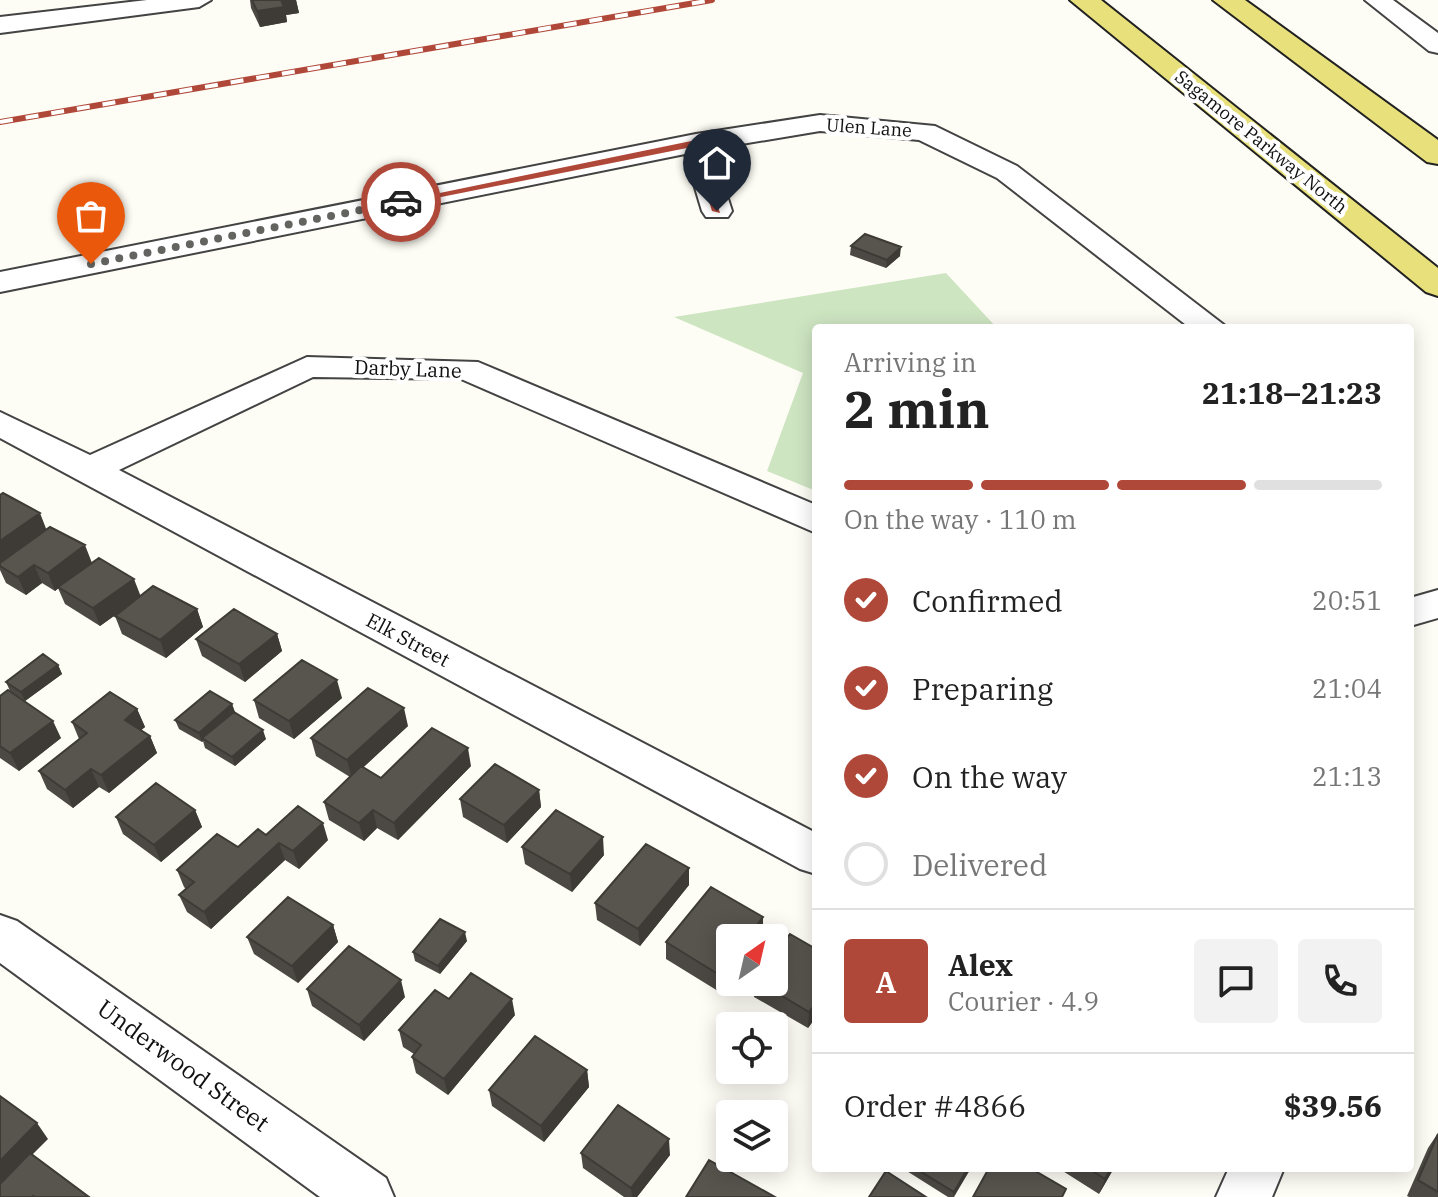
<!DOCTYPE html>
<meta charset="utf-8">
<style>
:root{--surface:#fff;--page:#f2f2f2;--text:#222;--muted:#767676;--line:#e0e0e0;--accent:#b04839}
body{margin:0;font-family:"IBM Plex Serif",serif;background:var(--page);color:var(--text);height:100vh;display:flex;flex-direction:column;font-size:30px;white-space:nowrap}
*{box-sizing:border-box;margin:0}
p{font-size:26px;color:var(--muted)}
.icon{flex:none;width:44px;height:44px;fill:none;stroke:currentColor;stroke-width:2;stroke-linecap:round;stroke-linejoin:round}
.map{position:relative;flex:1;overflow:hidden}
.panel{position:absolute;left:812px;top:324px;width:602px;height:848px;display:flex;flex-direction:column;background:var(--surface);border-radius:8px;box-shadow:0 4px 20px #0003}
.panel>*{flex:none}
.needle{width:52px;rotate:34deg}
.fabs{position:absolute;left:716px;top:924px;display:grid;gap:16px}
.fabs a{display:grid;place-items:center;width:72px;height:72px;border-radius:8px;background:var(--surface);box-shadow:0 4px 20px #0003;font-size:40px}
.pin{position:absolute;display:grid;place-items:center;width:68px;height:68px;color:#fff;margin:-82px -34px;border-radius:50% 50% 50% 0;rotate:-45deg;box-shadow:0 0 8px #0007}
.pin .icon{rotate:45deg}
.courier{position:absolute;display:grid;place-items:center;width:80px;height:80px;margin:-40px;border:6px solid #b04839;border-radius:50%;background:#fff;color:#222;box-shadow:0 2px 10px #0007}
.headline em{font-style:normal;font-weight:800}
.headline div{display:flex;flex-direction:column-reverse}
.headline{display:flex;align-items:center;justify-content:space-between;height:136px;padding:0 32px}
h1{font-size:52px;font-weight:800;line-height:60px}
.bar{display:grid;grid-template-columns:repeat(4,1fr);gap:12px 8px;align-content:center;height:96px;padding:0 32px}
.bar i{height:10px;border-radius:6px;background:var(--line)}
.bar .active{background:var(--accent)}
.bar p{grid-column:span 4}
.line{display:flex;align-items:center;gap:20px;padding:0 32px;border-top:2px solid var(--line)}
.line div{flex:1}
.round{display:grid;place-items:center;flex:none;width:84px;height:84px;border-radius:8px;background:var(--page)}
ol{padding:0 32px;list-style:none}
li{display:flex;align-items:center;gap:24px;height:88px}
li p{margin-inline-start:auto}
li .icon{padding:8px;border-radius:50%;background:var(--accent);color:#fff;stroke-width:4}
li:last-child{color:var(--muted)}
li i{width:44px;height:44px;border:4px solid var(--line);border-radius:50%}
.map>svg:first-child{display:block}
.green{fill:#cee5c2}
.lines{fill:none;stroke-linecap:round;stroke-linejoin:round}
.minor-casing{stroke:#434343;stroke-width:4}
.major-casing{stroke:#212121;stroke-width:4}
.minor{fill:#fff;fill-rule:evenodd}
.major{fill:#e8e17b;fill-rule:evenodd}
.rail-casing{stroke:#b04839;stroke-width:6}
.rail{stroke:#fff;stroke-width:4;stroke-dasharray:13;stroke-linecap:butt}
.wall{fill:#4c4843}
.shaded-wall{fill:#3e3b37}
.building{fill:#58544e;stroke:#3e3b37;stroke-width:2}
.route{fill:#b04839}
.done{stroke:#636360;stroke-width:8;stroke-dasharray:0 14.4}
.labels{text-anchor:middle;stroke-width:8;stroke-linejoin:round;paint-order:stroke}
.far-street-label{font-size:18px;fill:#101010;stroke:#fff}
.street-label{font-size:20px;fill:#101010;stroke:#fff}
.near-street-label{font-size:24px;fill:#101010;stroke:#fff}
</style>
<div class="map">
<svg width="1438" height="1197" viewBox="0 0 1438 1197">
<rect width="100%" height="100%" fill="#fefdf5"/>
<path class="green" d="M946,273L997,328H816V491L767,471L803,373L674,317Z"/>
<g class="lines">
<defs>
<path id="minor" d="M147,0H211L199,7L0,33V17Z
M1365,0H1393L1438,33V53L1429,51Z
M820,115L935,126L1017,166L1228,328H1190L997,178L919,140L820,131L712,149L732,211L728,217H706L702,211L685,154L0,292V272L696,134Z
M307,357L478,362L816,505V533L461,379L313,377L119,470L816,833V874L800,869L0,438V412L90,455Z
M1438,590V618L1410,626V598Z
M0,915L17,921L386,1178L394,1197H320L0,963Z
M1229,1168H1284L1272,1197H1216Z"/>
<path id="major" d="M1070,0H1101L1438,268V296L1426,292Z
M1213,0H1245L1438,140V164L1427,162Z"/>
</defs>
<use href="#minor" class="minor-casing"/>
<use href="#major" class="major-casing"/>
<use href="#minor" class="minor"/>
<use href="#major" class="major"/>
<defs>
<path id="rail" d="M0,122L712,0"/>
</defs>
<use href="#rail" class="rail-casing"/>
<use href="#rail" class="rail"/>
</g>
<path class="wall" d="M250,0H296L299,13L286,15L287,22L260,27L251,8Z
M851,246L900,256L886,268L850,255Z
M0,495L92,563L140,596L197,609L203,627L166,658L122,634L115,616L126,607L100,626L65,604L58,588L55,591L42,583L26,595L6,583L0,570Z
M277,634L282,651L245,682L202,656L196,639Z
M58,665L62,674L25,701L10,691L6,682Z
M0,696L61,738L19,771L0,758Z
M342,698L294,739L259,718L254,700Z
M232,704L235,712L266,739L235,766L205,748L203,741L202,742L179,729L175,720Z
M137,709L145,727L141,730L150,736L157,753L109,793L99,787L73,808L47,789L39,771L79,739L72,722Z
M408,726L363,767L381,778L471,766L398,840L377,828L364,841L329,820L324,802L350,777L316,756L311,738Z
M539,790L541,807L507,843L463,817L460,799Z
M195,810L202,827L161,862L123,834L116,817Z
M266,835L328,840L299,869L285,860L211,929L187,912L179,895L186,889L184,887L177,870L238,847Z
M522,847L604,855L572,892L525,864Z
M689,868V885L640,946L597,920L595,903Z
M763,917V935L718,991L666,959V942Z
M333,925L338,942L298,983L254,954L247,937Z
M467,941L440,974L415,961L413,952Z
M816,949V1017L808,1028L754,997L755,982H774Z
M307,989L405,997L364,1041L312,1006Z
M515,1015L448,1095L416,1073L412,1057L414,1054L403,1047L399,1030Z
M587,1070L589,1087L544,1142L492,1106L489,1090Z
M1438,1133V1197H1409L1407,1196L1428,1148Z
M581,1153L670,1155L637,1197H624L583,1168Z
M902,1168H971L954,1197H948Z
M1058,1168H1114L1099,1194Z"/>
<path class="shaded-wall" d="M281,0H296L299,13L286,15L287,22L260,27L257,11Z
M901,247L900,256L886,268L887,260Z
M40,513L47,531L0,564V541Z
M85,545L92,563L55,591L48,573Z
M34,565L42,583L26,595L18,577Z
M134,579L141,597L100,626L93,608Z
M197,609L203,627L166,658L160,640Z
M277,634L282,651L245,682L239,664Z
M58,665L62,674L25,701L21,692Z
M337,680L342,698L294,739L289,721Z
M232,704L235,713L202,738L203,741L202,742L199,733Z
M404,708L408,726L352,778L347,760Z
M137,709L145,727L132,738L125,720Z
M53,721L61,738L19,771L10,753Z
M263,730L266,739L235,766L232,757Z
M150,736L157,753L109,793L101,775Z
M468,748L471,766L398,840L394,823Z
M91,769L99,787L73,808L65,790Z
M539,790L541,807L507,843L504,825Z
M195,810L202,827L161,862L154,845Z
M373,810L377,828L364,841L359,823Z
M323,823L328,840L299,869L293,851Z
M603,837L604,855L572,892L570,874Z
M279,843L285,860L211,929L204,912Z
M689,868V885L640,946L638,929Z
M763,917V935L760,938H747Z
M333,925L338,942L298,983L292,966Z
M465,932L467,941L440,974L438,966Z
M730,958V975L718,991V974Z
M401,980L405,997L364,1041L359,1025Z
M512,999L515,1015L448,1095L444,1079Z
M816,1003V1017L808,1028L809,1012Z
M587,1070L589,1087L544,1142L541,1126Z
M37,1123L48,1139L0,1187V1161Z
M669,1139L670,1155L637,1197H632L631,1188Z
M968,1168H971L953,1197L954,1192Z
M1111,1168H1114L1099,1194L1105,1179Z"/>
<path class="building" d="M252,0H283H281L284,7L257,11Z
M865,234L901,247L887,260L851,246Z
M3,493L40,513L0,541V495Z
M50,527L85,545L48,573L34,565L18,577L0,566V563Z
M99,558L134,579L93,608L58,587Z
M153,586L197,609L160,640L115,616Z
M234,609L277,634L239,664L196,639Z
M43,654L58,665L21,692L6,682Z
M302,660L337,680L289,721L254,700Z
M368,688L404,708L347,760L311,738Z
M8,690L53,721L10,753L0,746V696Z
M210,691L232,704L199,733L175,720Z
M110,692L137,709L125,720L150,736L101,775L91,769L65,790L39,771L87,733L72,722Z
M234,712L263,730L232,757L202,738Z
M432,728L468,748L394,823L373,810L359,823L324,802L361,766L381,778Z
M495,764L539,790L504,825L460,799Z
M156,783L195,810L154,845L116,817Z
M298,806L323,823L293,851L279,843L204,912L179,895L194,882L177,870L217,834L238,847L258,829L266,835Z
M556,810L603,837L570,874L522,847Z
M646,844L689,868L638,929L595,903Z
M711,887L763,917L747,938H730V958L718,974L666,942Z
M288,897L333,925L292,966L247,937Z
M440,919L465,932L438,966L413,952Z
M790,934L816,949V1003L809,1012L759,982H774V955Z
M349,946L401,980L359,1025L307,989Z
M471,973L512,999L444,1079L412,1057L421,1045L399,1030L435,990L449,999Z
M535,1036L587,1070L541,1126L489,1090Z
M0,1096L37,1123L0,1161Z
M618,1105L669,1139L631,1188L581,1153Z
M1438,1134V1192L1418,1180Z
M30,1153L89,1197H35L33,1196L32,1197H0V1184Z
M709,1160L775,1197H686Z
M915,1168H968L954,1192Z
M989,1168H1030L1066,1189L1062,1197H973Z
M1088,1168H1111L1105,1179Z
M886,1171L926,1197H869Z"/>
<path class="route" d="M696,140L700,143L720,213L712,211L692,147L401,205L396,202Z"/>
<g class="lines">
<path class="done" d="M91,264L401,202"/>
</g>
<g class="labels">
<g class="far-street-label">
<text transform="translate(869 128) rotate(4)" y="6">Ulen Lane</text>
<text transform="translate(1261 142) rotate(39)" y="6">Sagamore Parkway North</text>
</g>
<g class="street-label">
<text transform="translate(408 369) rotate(2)" y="7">Darby Lane</text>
<text transform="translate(408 640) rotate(28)" y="7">Elk Street</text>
</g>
<g class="near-street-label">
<text transform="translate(183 1066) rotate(36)" y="8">Underwood Street</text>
</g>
</g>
</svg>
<div class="fabs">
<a><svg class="needle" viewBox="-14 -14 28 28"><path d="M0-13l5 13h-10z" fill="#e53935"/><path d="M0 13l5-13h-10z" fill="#767676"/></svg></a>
<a><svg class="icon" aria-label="locate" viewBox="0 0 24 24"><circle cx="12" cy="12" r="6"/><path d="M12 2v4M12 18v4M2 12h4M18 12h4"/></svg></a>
<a><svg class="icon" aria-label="layers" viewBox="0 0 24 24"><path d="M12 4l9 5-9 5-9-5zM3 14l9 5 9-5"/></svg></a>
</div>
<div class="pin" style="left:91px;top:264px;background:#ea580c"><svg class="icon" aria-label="bag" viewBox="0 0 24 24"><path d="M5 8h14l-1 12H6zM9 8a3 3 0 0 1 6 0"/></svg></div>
<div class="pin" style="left:717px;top:211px;background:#1f2937"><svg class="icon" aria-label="home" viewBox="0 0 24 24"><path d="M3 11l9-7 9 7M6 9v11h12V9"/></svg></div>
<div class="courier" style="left:401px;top:202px"><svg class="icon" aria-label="car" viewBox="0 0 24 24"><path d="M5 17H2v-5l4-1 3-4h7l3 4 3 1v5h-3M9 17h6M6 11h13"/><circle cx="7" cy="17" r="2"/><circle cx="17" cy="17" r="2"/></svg></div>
<section class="panel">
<div class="headline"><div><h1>2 min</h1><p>Arriving in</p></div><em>21:18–21:23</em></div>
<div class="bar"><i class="active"></i><i class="active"></i><i class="active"></i><i></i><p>On the way · 110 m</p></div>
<ol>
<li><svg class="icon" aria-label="check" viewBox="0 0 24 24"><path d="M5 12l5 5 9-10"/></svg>Confirmed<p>20:51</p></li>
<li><svg class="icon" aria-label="check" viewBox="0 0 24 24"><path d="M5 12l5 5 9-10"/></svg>Preparing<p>21:04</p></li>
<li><svg class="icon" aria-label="check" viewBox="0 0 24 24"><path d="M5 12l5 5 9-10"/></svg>On the way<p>21:13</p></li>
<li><i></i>Delivered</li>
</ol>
<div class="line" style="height:144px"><b class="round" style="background:var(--accent);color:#fff">A</b><div><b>Alex</b><p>Courier · 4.9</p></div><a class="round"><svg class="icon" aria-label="chat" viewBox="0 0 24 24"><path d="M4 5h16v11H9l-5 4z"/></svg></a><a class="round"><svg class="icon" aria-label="phone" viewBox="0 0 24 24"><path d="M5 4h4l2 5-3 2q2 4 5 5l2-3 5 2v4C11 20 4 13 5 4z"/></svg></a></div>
<div class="line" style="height:104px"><div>Order #4866</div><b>$39.56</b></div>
</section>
</div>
